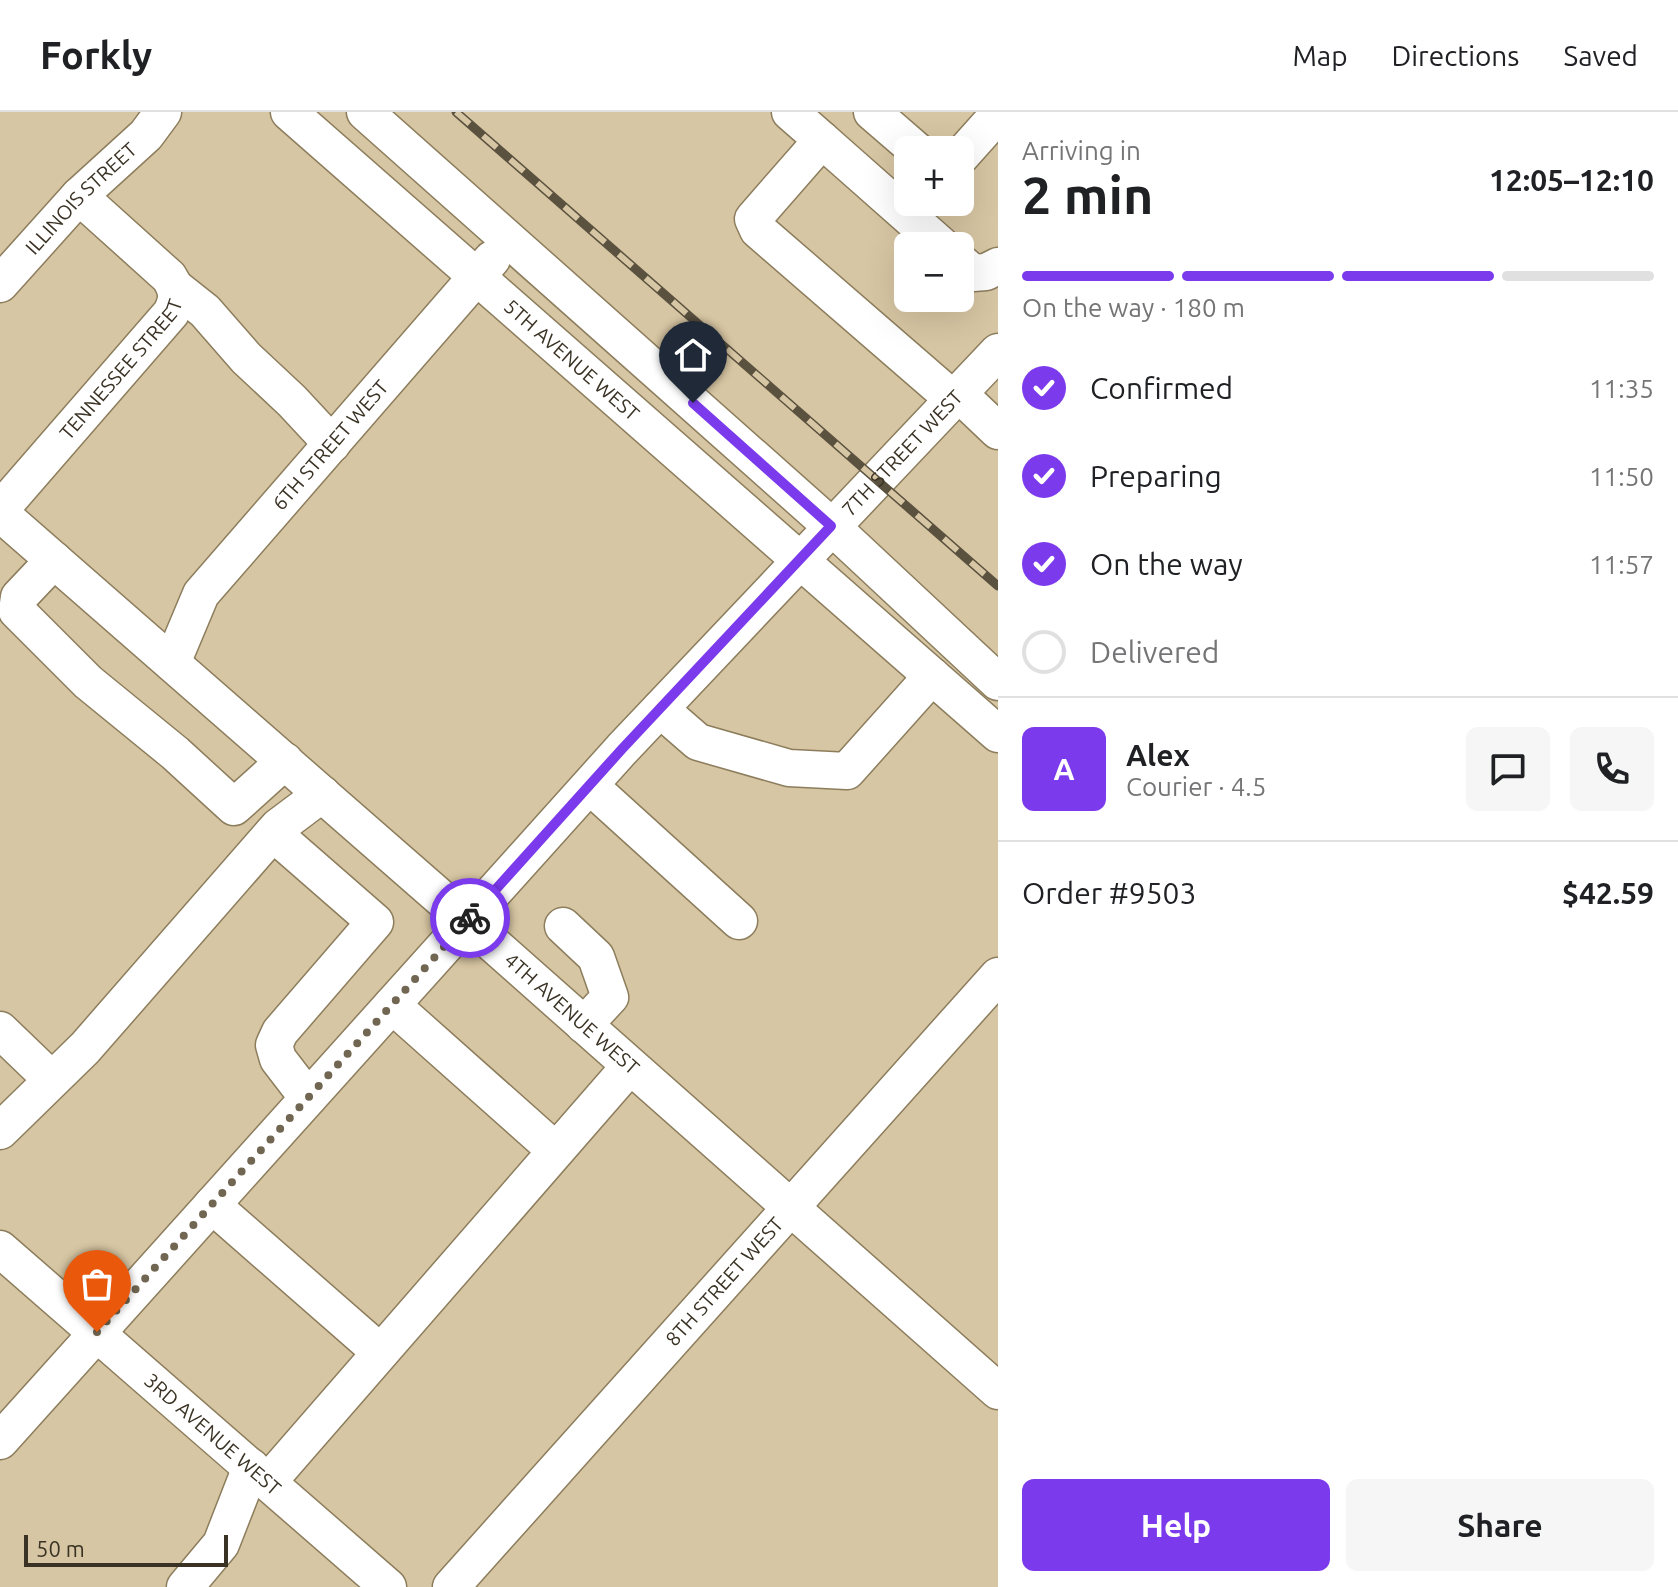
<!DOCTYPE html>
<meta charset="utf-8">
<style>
:root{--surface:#fff;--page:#f6f6f6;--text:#202124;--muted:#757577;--line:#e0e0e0;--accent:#7c3aed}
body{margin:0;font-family:Ubuntu,sans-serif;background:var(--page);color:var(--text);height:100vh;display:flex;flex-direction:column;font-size:30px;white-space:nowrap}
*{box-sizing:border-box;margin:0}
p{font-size:26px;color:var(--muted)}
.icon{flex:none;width:44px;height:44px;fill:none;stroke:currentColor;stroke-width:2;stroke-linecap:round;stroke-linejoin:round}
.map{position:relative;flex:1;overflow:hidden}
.panel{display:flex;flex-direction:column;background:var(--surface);width:680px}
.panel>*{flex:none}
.tools{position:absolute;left:894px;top:24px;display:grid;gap:16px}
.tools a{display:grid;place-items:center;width:80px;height:80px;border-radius:12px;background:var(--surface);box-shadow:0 8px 32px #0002;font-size:40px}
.scale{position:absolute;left:24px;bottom:20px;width:204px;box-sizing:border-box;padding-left:8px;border:4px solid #3a3325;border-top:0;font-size:22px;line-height:28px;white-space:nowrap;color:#3a3325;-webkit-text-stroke:6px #d7c6a3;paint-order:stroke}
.pin{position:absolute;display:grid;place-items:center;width:68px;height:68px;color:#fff;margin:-82px -34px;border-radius:50% 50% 50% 0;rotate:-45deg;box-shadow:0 0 8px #0007}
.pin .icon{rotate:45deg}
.courier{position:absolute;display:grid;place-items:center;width:80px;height:80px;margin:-40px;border:6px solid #7c3aed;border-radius:50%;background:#fff;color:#222;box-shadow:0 2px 10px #0007}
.overview em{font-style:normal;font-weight:700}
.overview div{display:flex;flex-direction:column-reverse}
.overview{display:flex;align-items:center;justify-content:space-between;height:136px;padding:0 24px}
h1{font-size:52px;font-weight:700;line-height:60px}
.bar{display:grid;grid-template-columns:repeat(4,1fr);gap:12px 8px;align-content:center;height:96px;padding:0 24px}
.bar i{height:10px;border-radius:6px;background:var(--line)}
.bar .active{background:var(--accent)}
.bar p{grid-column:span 4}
.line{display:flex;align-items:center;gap:20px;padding:0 24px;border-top:2px solid var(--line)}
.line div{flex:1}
.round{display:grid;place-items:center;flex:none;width:84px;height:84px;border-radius:12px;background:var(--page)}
ol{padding:0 24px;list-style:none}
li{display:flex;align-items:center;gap:24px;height:88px}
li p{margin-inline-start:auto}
li .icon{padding:8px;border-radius:50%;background:var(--accent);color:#fff;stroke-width:4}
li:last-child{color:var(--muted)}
li i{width:44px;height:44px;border:4px solid var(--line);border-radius:50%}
.button{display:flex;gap:16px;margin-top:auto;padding:16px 24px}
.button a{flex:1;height:92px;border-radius:12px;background:var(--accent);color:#fff;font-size:32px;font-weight:700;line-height:92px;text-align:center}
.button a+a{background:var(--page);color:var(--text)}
header{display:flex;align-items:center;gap:48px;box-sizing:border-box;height:112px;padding:0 40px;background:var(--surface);border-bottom:2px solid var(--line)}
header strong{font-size:38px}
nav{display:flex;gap:44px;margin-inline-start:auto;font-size:28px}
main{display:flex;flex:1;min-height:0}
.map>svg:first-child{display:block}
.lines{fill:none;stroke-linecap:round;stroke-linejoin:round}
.minor-casing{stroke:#8c7d5c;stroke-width:39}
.minor{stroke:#fff;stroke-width:36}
.rail-casing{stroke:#5a513f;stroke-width:9}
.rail{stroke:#d7c6a3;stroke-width:6;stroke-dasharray:18;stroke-linecap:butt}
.done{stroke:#716651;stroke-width:8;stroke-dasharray:0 14.4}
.route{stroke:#7c3aed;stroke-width:10}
.labels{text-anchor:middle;stroke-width:6;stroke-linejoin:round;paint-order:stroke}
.street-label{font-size:20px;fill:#3a3325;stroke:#d7c6a3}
</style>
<header>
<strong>Forkly</strong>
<nav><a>Map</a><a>Directions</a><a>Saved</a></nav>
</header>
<main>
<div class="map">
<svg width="998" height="1475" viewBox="0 0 998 1475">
<rect width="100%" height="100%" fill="#d7c6a3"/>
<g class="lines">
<defs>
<g id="minor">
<path id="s1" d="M289,0L998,622"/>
<path d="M365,0L831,414L998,570"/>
<path d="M790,0L822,28L753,107L758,118L953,287"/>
<path d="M872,0L916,38"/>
<path d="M822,28L942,134"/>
<path d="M960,45L994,7L998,11"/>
<path d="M960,150L973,161L986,160L998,154"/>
<path id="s2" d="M0,172L79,84L146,23L163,0"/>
<path d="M176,176L205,199L246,246L292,289L332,332"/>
<path d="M958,281L998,319"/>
<path id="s3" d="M0,398L171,201C178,187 178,179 169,165L79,84"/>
<path id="s4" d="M0,401L467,809L998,1279"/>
<path d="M54,448L19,485L17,499L88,570L175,641L234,695L285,649"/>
<path id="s5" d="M172,551L201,482L492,147"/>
<path d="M660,597L698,630L789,656L847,659L932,564"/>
<path d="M590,674L739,809"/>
<path d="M273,721L375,810L280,920L274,933L278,947L308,986"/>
<path d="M563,814L596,845L610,885L584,913"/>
<path d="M392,893L555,1038"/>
<path d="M0,918L51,967"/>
<path d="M0,1019L85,936L278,715L322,682"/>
<path d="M212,1093L380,1240"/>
<path id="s6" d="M0,1137L388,1475"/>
<path id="s7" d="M0,1329L622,637L998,240"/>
<path d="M268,1370L630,954"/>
<path d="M185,1475L221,1432L251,1355"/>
<path id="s8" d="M451,1475L998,864"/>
</g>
</defs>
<use href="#minor" class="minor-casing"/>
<use href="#minor" class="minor"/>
<defs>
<path id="rail" d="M456,0L998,474"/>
</defs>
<use href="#rail" class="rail-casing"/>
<use href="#rail" class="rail"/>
</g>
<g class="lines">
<path class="done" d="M97,1220L470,806"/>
<path class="route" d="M470,806L622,637L831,414L693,291"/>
</g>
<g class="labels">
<g class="street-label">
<text dy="7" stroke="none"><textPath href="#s2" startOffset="118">ILLINOIS STREET</textPath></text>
<text dy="7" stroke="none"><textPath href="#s1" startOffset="376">5TH AVENUE WEST</textPath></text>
<text dy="7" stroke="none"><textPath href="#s3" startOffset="186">TENNESSEE STREET</textPath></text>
<text dy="7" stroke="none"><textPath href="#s5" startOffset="272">6TH STREET WEST</textPath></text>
<text dy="7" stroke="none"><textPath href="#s7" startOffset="1338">7TH STREET WEST</textPath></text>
<text dy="7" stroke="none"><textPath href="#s4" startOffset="760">4TH AVENUE WEST</textPath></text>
<text dy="7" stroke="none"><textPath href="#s8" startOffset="410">8TH STREET WEST</textPath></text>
<text dy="7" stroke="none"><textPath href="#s6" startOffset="282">3RD AVENUE WEST</textPath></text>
</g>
</g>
</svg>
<div class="tools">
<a>+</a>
<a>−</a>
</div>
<div class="scale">50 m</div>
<div class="pin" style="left:97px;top:1220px;background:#ea580c"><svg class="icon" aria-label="bag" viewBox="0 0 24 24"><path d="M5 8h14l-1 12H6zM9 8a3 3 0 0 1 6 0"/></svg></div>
<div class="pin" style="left:693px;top:291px;background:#1f2937"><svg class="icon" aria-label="home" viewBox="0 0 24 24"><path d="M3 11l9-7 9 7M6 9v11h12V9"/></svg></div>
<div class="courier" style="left:470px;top:806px"><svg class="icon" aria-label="bike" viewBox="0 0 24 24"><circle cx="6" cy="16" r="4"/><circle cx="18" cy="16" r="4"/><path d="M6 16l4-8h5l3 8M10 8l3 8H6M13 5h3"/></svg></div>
</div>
<section class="panel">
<div class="overview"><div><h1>2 min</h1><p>Arriving in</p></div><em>12:05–12:10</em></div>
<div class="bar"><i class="active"></i><i class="active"></i><i class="active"></i><i></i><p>On the way · 180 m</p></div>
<ol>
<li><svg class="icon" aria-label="check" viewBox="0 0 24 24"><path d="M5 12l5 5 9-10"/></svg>Confirmed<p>11:35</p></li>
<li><svg class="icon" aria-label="check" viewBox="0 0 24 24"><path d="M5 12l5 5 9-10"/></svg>Preparing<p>11:50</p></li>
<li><svg class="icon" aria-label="check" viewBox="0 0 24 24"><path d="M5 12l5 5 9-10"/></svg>On the way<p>11:57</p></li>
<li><i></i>Delivered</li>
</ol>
<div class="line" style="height:144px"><b class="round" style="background:var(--accent);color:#fff">A</b><div><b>Alex</b><p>Courier · 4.5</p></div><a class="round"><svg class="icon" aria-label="chat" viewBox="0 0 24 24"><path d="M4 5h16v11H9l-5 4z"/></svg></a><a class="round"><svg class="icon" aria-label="phone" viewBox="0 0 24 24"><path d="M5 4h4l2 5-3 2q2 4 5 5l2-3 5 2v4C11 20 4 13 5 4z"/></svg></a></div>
<div class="line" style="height:104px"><div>Order #9503</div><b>$42.59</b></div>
<div class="button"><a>Help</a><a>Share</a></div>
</section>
</main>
